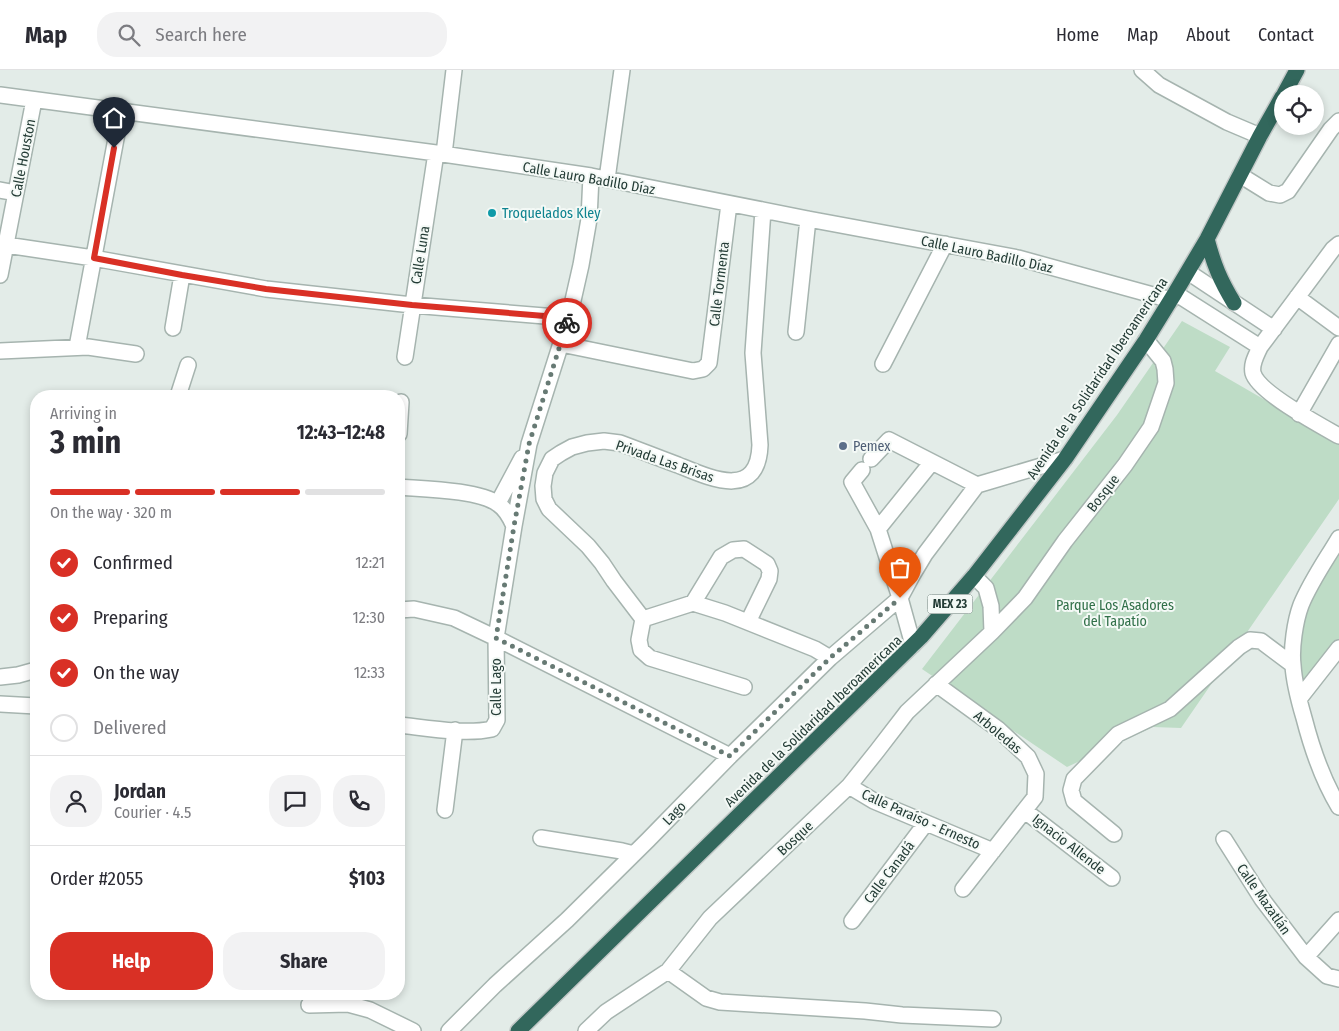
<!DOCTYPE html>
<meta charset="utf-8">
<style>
:root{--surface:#fff;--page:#f2f2f3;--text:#2b2b33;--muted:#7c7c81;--line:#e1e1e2;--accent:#d93025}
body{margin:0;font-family:"Fira Sans Condensed",sans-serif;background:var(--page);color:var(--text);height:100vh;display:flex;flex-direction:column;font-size:19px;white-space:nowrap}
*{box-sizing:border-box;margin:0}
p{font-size:16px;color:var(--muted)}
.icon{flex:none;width:28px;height:28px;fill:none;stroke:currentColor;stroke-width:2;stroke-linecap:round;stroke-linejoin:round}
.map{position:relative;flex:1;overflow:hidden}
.side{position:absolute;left:30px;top:320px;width:375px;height:610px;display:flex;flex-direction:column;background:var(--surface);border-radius:20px;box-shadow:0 2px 8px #0003}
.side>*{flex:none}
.tools{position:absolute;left:1274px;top:15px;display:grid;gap:10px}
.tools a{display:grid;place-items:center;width:50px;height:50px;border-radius:50%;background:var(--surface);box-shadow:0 2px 8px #0003;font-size:25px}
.pin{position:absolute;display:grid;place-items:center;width:42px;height:42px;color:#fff;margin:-51px -21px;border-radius:50% 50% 50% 0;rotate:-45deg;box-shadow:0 0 5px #0007}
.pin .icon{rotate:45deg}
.courier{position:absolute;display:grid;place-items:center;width:50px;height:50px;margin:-25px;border:4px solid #d93025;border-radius:50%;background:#fff;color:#222;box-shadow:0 1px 6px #0007}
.overview em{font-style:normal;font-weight:700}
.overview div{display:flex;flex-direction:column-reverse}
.overview{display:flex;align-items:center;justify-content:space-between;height:85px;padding:0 20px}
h1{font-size:32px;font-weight:700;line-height:38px}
.bar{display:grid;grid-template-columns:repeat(4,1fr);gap:8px 5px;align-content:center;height:60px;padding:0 20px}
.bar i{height:6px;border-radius:4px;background:var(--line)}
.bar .on{background:var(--accent)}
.bar p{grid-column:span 4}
.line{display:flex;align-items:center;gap:12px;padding:0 20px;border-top:1px solid var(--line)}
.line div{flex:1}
.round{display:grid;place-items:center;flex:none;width:52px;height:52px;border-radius:20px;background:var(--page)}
ol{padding:0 20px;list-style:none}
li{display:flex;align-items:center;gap:15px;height:55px}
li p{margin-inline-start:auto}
li .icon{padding:5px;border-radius:50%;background:var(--accent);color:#fff;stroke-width:4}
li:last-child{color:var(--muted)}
li i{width:28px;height:28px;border:2px solid var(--line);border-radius:50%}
.primary-button{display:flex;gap:10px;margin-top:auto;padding:10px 20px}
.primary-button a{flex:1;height:58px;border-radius:20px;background:var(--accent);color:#fff;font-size:20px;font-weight:700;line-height:58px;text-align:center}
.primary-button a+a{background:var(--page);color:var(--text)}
header{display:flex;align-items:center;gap:30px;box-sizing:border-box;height:70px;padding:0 25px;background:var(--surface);border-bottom:1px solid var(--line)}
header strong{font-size:24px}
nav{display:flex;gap:28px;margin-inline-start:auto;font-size:18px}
.search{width:350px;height:45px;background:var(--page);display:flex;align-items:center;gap:12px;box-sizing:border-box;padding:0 18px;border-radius:20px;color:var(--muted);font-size:19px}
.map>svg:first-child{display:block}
.green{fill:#bedcc6}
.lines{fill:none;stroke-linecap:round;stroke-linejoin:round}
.minor-casing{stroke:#a6b4af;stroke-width:18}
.highway-casing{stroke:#c2c8c7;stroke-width:18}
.minor{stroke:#fff;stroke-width:15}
.highway{stroke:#32675c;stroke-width:15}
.done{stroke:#677a74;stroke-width:5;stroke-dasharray:0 9}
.route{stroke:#d93025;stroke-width:6}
.culture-dot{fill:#0f9aa8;stroke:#f4f9f6;stroke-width:2}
.service-dot{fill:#5c6f8a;stroke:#f4f9f6;stroke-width:2}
.labels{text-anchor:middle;stroke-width:4;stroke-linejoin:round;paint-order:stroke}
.shield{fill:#f4f9f6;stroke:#627570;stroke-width:1}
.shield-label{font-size:12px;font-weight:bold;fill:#243c36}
.street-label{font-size:14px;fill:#243c36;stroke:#f4f9f6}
.culture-label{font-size:14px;fill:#0d838f;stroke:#f4f9f6;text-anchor:start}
.service-label{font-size:14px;fill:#4e5e75;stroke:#f4f9f6;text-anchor:start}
.park-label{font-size:14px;fill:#317049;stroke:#f4f9f6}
</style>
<header>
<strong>Map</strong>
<div class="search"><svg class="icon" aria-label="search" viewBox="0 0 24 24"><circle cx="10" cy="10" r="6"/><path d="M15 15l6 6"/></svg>Search here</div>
<nav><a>Home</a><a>Map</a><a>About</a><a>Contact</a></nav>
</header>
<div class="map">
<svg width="1339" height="961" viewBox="0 0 1339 961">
<rect width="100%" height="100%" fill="#e3ece8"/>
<path class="green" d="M1182,251L1230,277L1215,301L1339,373V429L1181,658L1153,657L1067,697L922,599L1117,345Z
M1339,470V574L1297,619L1301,536Z"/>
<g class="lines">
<defs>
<path id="minor" d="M1142,0L1159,15L1227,52L1260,66
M0,25L436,83L591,106L808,149L1018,188L1171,230
M444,84L454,0
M1240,105L1269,123L1280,125L1288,121L1331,59L1339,51
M607,109L622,0
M0,120L16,123
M763,140L753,283L760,375C758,431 710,408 678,395C659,388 639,380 620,373L604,371L587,373L572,377L561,383L552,389L545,403L543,416L544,429L549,439L588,476L602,493L614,511L643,549L693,533L725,543L815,579L830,588
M1339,174L1333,179L1260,277C1256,286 1251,294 1253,303C1258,322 1321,356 1339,366
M6,175L93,188L266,219L412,235L569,248
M1188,202L1274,259
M0,205L34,30
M1175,223L1260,277
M1297,227L1339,258
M173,258L182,205
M796,262L808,149
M561,274L693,301L703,299L709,293L729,134
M77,277L121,42
M0,281L88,277L136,284
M405,287L436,83
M883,294L945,174
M178,326L188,295
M1299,344L1339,274
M399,364L401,332
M871,389L889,370L977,415
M399,417C424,419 479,420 498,434C506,439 510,447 514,456
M498,433L522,388
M878,459L932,392
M1339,468C1326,490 1311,511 1301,535C1295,551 1291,579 1293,595C1294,613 1299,631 1304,648C1312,679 1322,709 1339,737
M974,506L986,518L991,536L992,562
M693,533L721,487L733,480L744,479L767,494L770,501L769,509L748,552
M399,540L414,539L454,548L496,568L730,686
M643,549L639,570L641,580L650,588L744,617
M913,575L900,528L913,504L925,484L977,415L1065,389
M0,607L18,605L36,600
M936,614L998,659L1028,687L1036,704L1035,727L963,819
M1299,629L1339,578
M0,634L36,636
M399,655C427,658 465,665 492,659L497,650L496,568L514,456L529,374L569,248L581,195L589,149L591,106
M849,716L874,731L993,781
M445,740L455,660
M1025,741L1112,808
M1114,764L1074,731L1071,720L1074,709L1118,664L1170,639L1239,577L1250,570L1261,571L1293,595
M541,768L622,781L634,784
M1224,769L1262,829L1306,887L1327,906L1339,909
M852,851L926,753
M1306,887L1339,850
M668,901L706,928L720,932L865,941L902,945L993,949
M309,935L348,934L370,940L413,961
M449,961L495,915L567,850L648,770L730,686L830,588L900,528L878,459L852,412L862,400
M586,961L606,942L668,901L710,848L849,716L877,681L907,642L992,562L1025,528L1065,471L1125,395L1151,357L1166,313L1165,299L1163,291L1146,270"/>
<path id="highway" d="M1284,24L1297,0
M1207,169C1214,195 1220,210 1234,233
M518,961L921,567L974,506L1065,389L1146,270L1175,223L1207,169L1260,66L1282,27"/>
</defs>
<use href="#minor" class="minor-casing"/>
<use href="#highway" class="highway-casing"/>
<use href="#minor" class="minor"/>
<use href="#highway" class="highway"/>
</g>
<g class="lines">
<path class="done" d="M567,253L529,374L514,456L496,568L730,686L830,588L900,528"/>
<path class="route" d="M114,78L94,188L182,205L266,219L412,235L569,248L567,253"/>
</g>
<circle class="culture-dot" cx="492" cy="143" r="5"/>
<circle class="service-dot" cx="843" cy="376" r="5"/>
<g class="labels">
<rect class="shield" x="927.5" y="524.5" width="45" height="19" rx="4"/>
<g class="shield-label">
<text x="950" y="538">MEX 23</text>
</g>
<g class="street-label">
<text transform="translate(23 88) rotate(-79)" y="5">Calle Houston</text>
<text transform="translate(589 108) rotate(10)" y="5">Calle Lauro Badillo Díaz</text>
<text transform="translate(987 184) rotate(12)" y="5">Calle Lauro Badillo Díaz</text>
<text transform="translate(420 185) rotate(-81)" y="5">Calle Luna</text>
<text transform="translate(719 214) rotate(-83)" y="5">Calle Tormenta</text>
<text transform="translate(1097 308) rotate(-56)" y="5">Avenida de la Solidaridad Iberoamericana</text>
<text transform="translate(665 391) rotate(19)" y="5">Privada Las Brisas</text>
<text transform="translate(1103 423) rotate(-52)" y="5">Bosque</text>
<text transform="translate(496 617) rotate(-90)" y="5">Calle Lago</text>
<text transform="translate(813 651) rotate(-44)" y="5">Avenida de la Solidaridad Iberoamericana</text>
<text transform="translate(998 662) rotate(40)" y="5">Arboledas</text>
<text transform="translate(674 743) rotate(-46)" y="5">Lago</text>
<text transform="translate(921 749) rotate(24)" y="5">Calle Paraíso - Ernesto</text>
<text transform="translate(795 768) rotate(-43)" y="5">Bosque</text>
<text transform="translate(1069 774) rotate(38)" y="5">Ignacio Allende</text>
<text transform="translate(889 802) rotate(-53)" y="5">Calle Canadá</text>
<text transform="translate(1264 829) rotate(55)" y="5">Calle Mazatlán</text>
</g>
<g class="culture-label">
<text x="502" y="148">Troquelados Kley</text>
</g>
<g class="service-label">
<text x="853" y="381">Pemex</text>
</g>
<g class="park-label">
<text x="1115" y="540">Parque Los Asadores<tspan x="1115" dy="16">del Tapatío</tspan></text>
</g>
</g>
</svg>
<div class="tools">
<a><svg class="icon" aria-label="locate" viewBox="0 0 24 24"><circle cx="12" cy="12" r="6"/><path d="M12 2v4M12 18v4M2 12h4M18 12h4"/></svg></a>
</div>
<div class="pin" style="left:900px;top:528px;background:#ea580c"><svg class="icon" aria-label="bag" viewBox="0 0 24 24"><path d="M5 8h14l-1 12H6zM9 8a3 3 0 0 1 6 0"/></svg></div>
<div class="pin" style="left:114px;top:78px;background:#1f2937"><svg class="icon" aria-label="home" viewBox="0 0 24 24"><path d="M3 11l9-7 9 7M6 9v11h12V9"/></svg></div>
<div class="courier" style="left:567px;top:253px"><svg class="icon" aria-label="bike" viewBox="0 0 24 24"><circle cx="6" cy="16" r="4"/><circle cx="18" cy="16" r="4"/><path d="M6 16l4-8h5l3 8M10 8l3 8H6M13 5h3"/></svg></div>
<section class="side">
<div class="overview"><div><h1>3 min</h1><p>Arriving in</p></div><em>12:43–12:48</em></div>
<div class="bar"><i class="on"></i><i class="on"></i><i class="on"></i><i></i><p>On the way · 320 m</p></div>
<ol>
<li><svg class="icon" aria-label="check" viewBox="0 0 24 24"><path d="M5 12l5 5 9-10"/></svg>Confirmed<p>12:21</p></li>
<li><svg class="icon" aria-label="check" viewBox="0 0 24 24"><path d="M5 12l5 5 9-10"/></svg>Preparing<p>12:30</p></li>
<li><svg class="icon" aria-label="check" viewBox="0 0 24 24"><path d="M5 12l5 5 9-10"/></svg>On the way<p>12:33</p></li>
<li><i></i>Delivered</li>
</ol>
<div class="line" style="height:90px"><a class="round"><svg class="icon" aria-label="person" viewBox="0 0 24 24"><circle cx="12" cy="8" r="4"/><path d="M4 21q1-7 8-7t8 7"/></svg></a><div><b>Jordan</b><p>Courier · 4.5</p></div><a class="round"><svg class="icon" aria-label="chat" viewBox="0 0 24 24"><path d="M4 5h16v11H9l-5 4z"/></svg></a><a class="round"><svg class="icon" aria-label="phone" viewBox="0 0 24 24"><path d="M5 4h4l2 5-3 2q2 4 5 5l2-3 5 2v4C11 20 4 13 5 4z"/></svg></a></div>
<div class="line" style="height:65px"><div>Order #2055</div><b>$103</b></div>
<div class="primary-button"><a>Help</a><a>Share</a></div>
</section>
</div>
